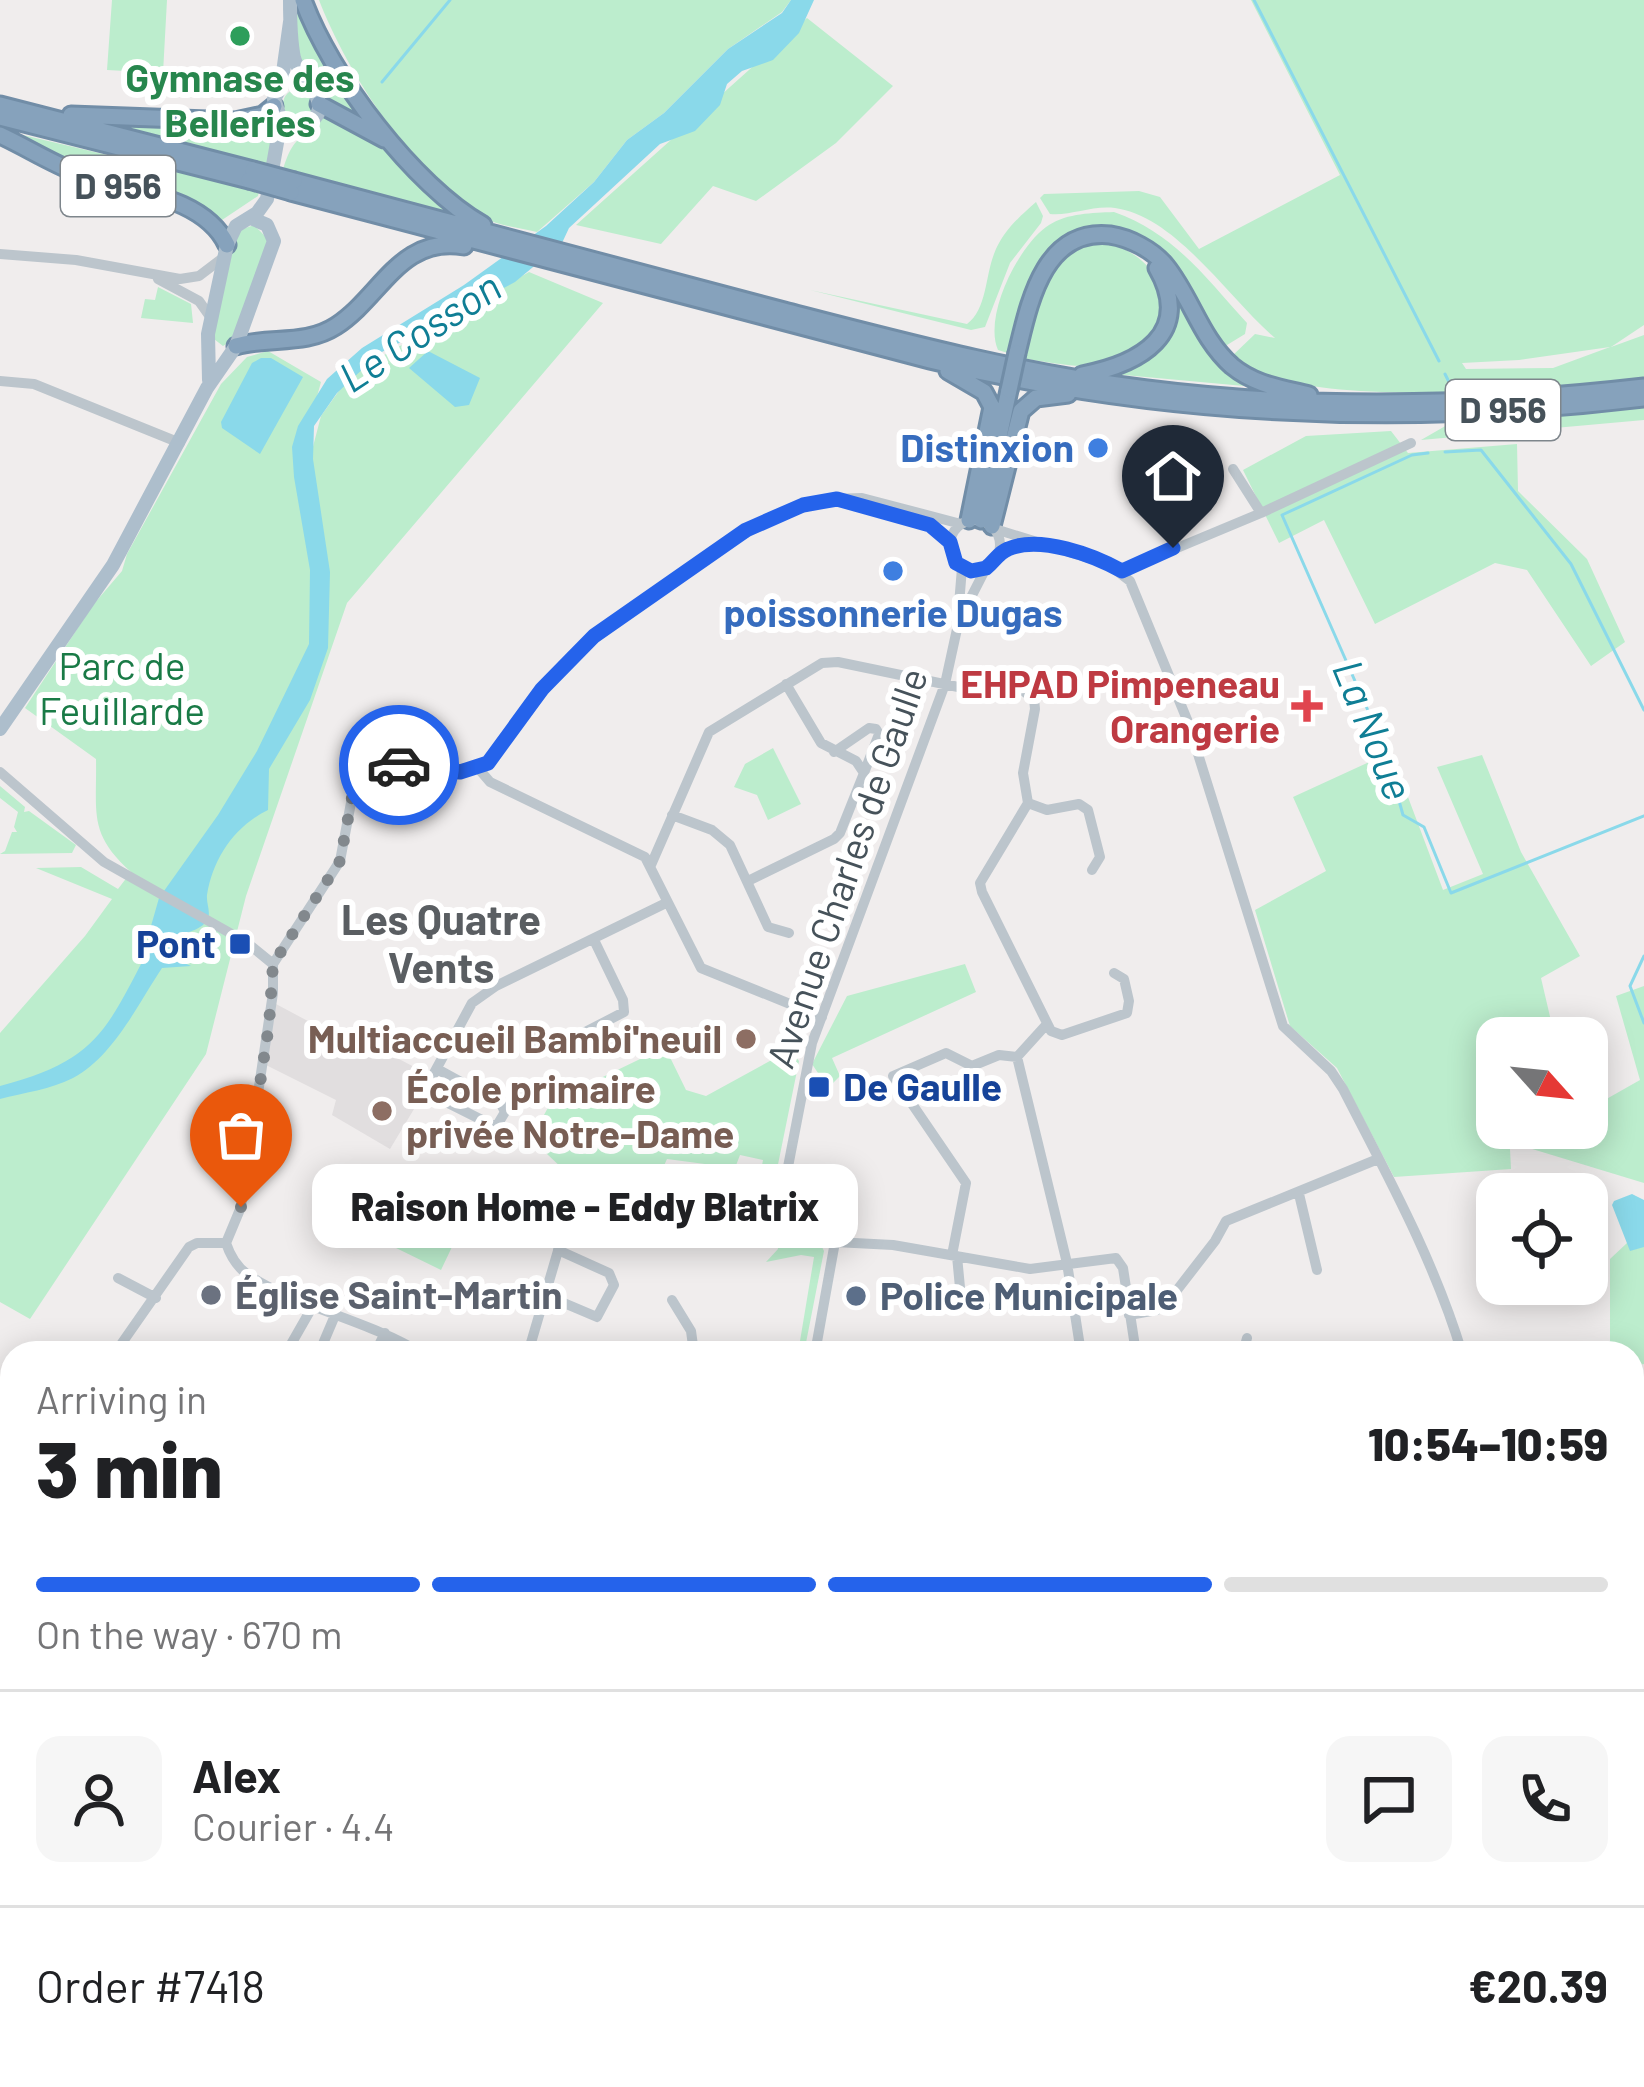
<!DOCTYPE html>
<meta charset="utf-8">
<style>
:root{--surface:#fff;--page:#f6f6f6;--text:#202124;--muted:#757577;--line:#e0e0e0;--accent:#2563eb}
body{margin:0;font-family:Barlow,sans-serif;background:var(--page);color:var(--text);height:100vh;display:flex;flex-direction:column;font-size:45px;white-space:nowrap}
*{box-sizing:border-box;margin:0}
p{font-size:39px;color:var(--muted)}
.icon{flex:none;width:66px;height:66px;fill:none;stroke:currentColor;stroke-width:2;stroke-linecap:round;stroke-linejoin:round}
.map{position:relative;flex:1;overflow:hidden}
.drawer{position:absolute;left:0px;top:1341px;width:1644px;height:747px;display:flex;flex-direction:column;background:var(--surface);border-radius:36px 36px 0 0;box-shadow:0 6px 30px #0003}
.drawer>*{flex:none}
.needle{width:78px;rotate:117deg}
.controls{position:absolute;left:1476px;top:1017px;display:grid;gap:24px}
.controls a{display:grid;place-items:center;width:132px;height:132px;border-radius:24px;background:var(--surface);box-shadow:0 6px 30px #0003;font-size:60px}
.pin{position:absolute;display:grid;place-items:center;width:102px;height:102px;color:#fff;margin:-123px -51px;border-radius:50% 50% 50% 0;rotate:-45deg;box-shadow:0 0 12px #0007}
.pin .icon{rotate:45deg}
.courier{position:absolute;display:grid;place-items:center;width:120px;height:120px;margin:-60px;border:9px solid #2563eb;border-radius:50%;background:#fff;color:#222;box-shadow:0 3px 15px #0007}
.bubble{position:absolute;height:84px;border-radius:24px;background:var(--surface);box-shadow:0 6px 30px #0003;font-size:39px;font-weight:800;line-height:84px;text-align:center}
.head em{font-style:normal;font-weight:800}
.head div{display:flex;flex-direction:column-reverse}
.head{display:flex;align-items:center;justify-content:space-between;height:204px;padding:0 36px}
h1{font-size:78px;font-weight:800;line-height:90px}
.bar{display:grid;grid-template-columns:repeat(4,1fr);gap:18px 12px;align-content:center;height:144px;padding:0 36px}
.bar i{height:15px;border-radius:9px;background:var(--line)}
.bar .current{background:var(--accent)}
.bar p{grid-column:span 4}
.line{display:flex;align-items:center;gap:30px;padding:0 36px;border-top:3px solid var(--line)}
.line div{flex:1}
.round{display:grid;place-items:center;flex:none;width:126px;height:126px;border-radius:24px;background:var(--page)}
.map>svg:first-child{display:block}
.education{fill:#e1dedf}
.green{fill:#bcedcd;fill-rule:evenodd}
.water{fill:#8ad9ea}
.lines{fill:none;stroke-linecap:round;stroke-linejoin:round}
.stream{stroke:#8ad9ea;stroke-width:3}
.highway-casing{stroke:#718da7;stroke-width:21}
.minor{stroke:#bcc5cc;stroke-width:10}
.major{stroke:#adbecc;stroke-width:14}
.highway{stroke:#86a2bc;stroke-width:15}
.highway-bridge-casing{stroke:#718da7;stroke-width:21;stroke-linecap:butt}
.highway-bridge{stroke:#86a2bc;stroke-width:15}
.done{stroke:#82888d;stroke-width:12;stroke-dasharray:0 21.6}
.route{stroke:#2563eb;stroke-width:15}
.leisure-dot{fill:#2e9e5b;stroke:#fff;stroke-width:4.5}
.shop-dot{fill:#3f7fe0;stroke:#fff;stroke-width:4.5}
.health-dot{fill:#e0444e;stroke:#fff;stroke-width:4.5}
.transit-dot{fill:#1a4fb4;stroke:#fff;stroke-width:4.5}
.education-dot{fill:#8d6e63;stroke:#fff;stroke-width:4.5}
.worship-dot{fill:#6b7280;stroke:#fff;stroke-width:4.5}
.service-dot{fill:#5c6f8a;stroke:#fff;stroke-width:4.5}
.labels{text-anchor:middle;stroke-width:12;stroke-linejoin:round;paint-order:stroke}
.shield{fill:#fff;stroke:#7e868c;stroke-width:3}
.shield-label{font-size:36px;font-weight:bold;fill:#46525a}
.leisure-label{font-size:39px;font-weight:bold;fill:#27864d;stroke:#fff}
.shop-label{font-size:39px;font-weight:bold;fill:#366cbe;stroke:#fff;text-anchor:end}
.park-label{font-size:39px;fill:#197a46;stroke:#fff}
.health-label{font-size:39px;font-weight:bold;fill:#be3a42;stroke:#fff;text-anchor:end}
.street-label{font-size:39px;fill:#46525a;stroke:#fff}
.transit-label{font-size:39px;font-weight:bold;fill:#164399;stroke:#fff;text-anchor:end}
.education-label{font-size:39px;font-weight:bold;fill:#785e54;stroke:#fff;text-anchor:end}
.worship-label{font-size:39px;font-weight:bold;fill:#5b616d;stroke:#fff;text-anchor:start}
.service-label{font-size:39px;font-weight:bold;fill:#4e5e75;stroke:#fff;text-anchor:start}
.water-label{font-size:42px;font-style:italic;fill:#0f7e95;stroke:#fff}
.neighbourhood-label{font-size:42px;font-weight:bold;fill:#5a5e62;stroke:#fff}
</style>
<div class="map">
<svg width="1644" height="2087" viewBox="0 0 1644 2087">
<rect width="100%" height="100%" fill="#f0eded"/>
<path class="education" d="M276,1004L364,1051L376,1047L420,1070L421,1075L412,1093L420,1099L390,1149L332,1115L336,1100L266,1065Z"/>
<path class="green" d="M112,0H167L163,73L107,70Z
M319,0H791L782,12L728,49L664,113L627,140L594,182L537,232C520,228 498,226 483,217C414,176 347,73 319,0Z
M1251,0H1644V325L1611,347L1644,335V380C1563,389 1286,413 1231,357L1255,334L1275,338C1229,299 1176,216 1115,208C1092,205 1071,216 1050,214L1040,198L1044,194L1139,191L1160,197L1199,249L1340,175ZM1610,347L1553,368L1466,369L1462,363L1519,360Z
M302,9L323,61L376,126L330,104L322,86L308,76L299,61L296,12Z
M807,18L893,86L836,143L756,201L713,186L661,244L576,225Z
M283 104a15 15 0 1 1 30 0a15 15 0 1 1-30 0Z
M326,112L385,145L464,222L283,170C296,124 311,143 326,112Z
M271,114L274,127L267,166L94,124L249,126Z
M6,131L259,191L258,196L219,222L63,160Z
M1036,202L1043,216L1041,223L1010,263L985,327L971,330L810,290L967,324C987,309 985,277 994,254C1002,232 1019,217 1036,202Z
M1114,212C1174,233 1205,277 1247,323L1245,334L1227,345L1217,342C1199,318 1157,251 1137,236C1125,227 1107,226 1092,229C1030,239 1023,303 1011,354L998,350C983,316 1019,244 1049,225C1068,213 1092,213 1114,212Z
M254,225L268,239L233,340L223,346L214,339L215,331L235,238L240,230Z
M1103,243C1149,249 1186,302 1150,341C1142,350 1121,360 1109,365C1093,370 1042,362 1023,358C1034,307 1042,250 1103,243Z
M529,272L603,303L347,603L246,896L206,1054L30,1319L0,1302V1033L85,936L112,899L36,868L81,867L118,889L131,872C88,833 97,814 96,759L25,708L93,605L122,571L127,554L221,384L247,357L268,351L321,382L304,444V481L321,416L351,374Z
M1168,283L1209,344L1266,388L1113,374L1153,352Z
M158,287L191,304L193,323L141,318L145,299L155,300Z
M1644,403V420L1421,440L1454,421Z
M1391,431L1408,453L1517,444L1518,491L1587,559L1625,642L1591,666L1527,570L1495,563L1375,624L1324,520L1279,543L1243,470L1306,436Z
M773,748L801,804L768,820L757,795L734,787L745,764Z
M1391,752L1443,890L1483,874L1437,767L1482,755L1521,852L1580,956L1541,978L1555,1038H1497V1128H1587V1110L1640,1080L1616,996L1644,986V1183L1522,1146L1510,1149L1511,1169L1394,1177L1337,1068L1290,1026L1255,910L1326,871L1293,797Z
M0,786L25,807L24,812L29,811L76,845L72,853L0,854L5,851L12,832H17L14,827L18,812L0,798Z
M965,964L976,992L832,1058L840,1076L828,1088L812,1064L847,996Z
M665,1047L686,1090L706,1096L790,1050L799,1061L772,1194L757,1192L763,1160L740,1155L735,1168L667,1159L658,1179L564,1170L531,1139L551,1102Z
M451,1173L480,1188L441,1270L394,1247L420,1190L435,1187Z
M787,1226L820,1243L824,1251L804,1353H798L814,1257L801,1255L766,1262L778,1249L776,1228Z
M1644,1227V1364L1632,1366V1353H1610V1259Z
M0,1493L12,1499V1541L0,1567Z
M11,1575L12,1576V1653L0,1647V1602Z
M0,1925L12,1932V2051L0,2072Z
M33,2076H127L124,2087H30Z
M1339,2076H1514L1509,2087H1352Z"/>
<path class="water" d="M791,0H814L799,33L773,60L742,71L727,84L720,105L695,131L660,144L569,228L562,243L515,282L380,353L337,393L314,426L313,459L330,572L328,648L310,700L269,769L268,810C235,826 213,858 207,895C206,905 213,915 205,923C199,930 185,933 178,936L173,958L191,966L162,968C138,1004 113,1057 73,1078C52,1089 23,1093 0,1099V1086C99,1060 106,1030 151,945L149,933L159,898L218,815L257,751L309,644L310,570L294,477L292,447L298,426L327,379L362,348L464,285L546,226L594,182L627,140L664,113L728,49L782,13Z
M428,351L480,378L469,405L455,407L409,368Z
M261,358H271L303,377L260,454L222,428L221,422L252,363Z
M1632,1194L1644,1200V1247L1630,1251L1612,1205L1614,1201Z"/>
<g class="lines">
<path class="stream" d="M1254,0L1439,361
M382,82L450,0
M1445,374L1452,388
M1468,424L1472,432
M1445,452L1481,450L1571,564L1644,710
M1428,453L1412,455L1282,515L1384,747L1403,815L1424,827L1451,893L1644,816
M1644,956L1630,986L1644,1023"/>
<defs>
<path id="highway" d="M303,0C330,75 414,186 483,225
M319,104L384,139
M0,105L253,170
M71,115L235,121L263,115L274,106
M0,117L249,180
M0,135C26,147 51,163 77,173C124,191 203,194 227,245
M294,181C457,224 620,269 784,311C904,342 1024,374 1147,389C1312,410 1479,406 1644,387
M291,192L930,360C1165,417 1404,427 1644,398
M236,346C270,336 305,346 336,326C381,297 400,235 464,246
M1017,353C1029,304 1043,228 1110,235C1130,238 1153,250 1166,266C1191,297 1201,339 1232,366C1255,385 1281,388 1309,395
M948,371L984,392L992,407L969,520
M1082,375C1139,364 1195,334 1157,268
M981,520L1009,390
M992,526L1021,411L1036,398L1068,394"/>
</defs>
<use href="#highway" class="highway-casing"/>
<path class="minor" d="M0,254L76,260L180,279L199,276L224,257
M158,279L199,301L211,318
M0,381L34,384L180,443
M1233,469L1261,513
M846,502L930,525L949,542
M950 545a25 25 0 1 1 50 0a25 25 0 1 1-50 0Z
M995,529L1108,564L1130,581L1188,722L1283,1026L1331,1071L1343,1089C1387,1175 1434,1260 1462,1353
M1122,571L1261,513L1411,443
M965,609L986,568
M834,752L869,728L876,729L879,734L864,773
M478,768L490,782L645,857L701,968L822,1017
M0,772L104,862L246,942L273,964
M1028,803L1047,810L1079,804L1088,810L1100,857L1092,870
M672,815L712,830L730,845L768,927L789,933
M651,865L709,732L822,663L838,662L963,688L1018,687L1034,699L1035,709L1023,773L1028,803L980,883L982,892L1051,1031L1062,1035L1127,1013L1129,1001L1124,979L1114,973
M748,881L834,839L840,833L864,773L856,761L821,743L786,684
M273,964L340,861L353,792L366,774L387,765L460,772L488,763L571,656L713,551L781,514L832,499L862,498L961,524
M547,1035L562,1044L624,1012L623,1000L594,940
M1017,1057L1067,1263L1081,1353
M437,1069L501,1104L505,1112L496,1127L428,1093L426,1088L472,1003L496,986L666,903
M1299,1194L1317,1270
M807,1224L826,1192
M835,1242L792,1215L781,1203L812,1043L945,684L957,629L962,568
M835,1242L893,1245L1030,1269L1116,1258L1123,1268L1136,1353
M226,1243L241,1207L273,993V964
M226,1243C230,1255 236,1266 247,1274C295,1307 368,1320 421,1353
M952,1255L966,1183L893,1076L946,1053L972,1066L999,1055L1017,1057L1046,1025
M957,1256L961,1298L989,1304
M118,1278L156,1298
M545,1295L597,1317L614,1285L609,1273L558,1250
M672,1300L691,1331L694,1353
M1129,1315L1157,1310L1167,1303L1215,1241L1226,1221L1378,1159
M115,1353L189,1247L197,1243H226
M286,1353L314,1304
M325,1353L322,1346L336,1313
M375,1353L385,1333
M528,1353L565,1227L582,1185L766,1219L787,1210
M815,1353L835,1242
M1243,1353L1247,1338
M0,1585L12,1559
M1632,1629L1644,1628
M0,1912L12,1919
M371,2076L452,2087
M872,2076L876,2087
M1133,2076L1134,2087
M1605,2076L1606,2087
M11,2087L12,2075"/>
<path class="major" d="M281,120C290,126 298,129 308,123C338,106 299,78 294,58C290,39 290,19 290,0
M209,380L208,334L227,245L236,226L257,213L267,199L281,120L274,99L281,87L290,22
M0,729L113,565L207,388L236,346L274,241L267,225L251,218"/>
<use href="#highway" class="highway"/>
<defs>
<path id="highway-bridge" d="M253,170L294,181
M249,180L291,192
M1009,390L1017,353"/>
</defs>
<use href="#highway-bridge" class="highway-bridge-casing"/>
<use href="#highway-bridge" class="highway-bridge"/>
</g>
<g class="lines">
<path class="done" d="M241,1207L269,1025L273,964L340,861L353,792L359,782L377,767L399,765"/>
<path class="route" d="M399,765L460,772L488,763L542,689L594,636L746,530L803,505L837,499L930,525L950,542L956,563L971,571L986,568C995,561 998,553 1008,549C1040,535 1093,555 1122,571L1173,548"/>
</g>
<circle class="leisure-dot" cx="240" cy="36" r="12"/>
<g class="shop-dot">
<circle cx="1098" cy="448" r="12"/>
<circle cx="893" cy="571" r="12"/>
</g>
<path class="health-dot" d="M1301 688h12v12h12v12h-12v12h-12v-12h-12v-12h12z"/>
<g class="transit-dot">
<rect x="228" y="932" width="24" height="24" rx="6"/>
<rect x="807" y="1075" width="24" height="24" rx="6"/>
</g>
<g class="education-dot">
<circle cx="746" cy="1039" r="12"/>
<circle cx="382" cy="1111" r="12"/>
</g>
<circle class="worship-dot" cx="211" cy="1295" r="12"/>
<circle class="service-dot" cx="856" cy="1296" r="12"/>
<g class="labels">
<g class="shield">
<rect x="61" y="156" width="114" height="60" rx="9"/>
<rect x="1446" y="380" width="114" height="60" rx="9"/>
</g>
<g class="shield-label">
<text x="118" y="199">D 956</text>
<text x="1503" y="423">D 956</text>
</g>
<g class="leisure-label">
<text x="240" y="92">Gymnase des<tspan x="240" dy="45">Belleries</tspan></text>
</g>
<g class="shop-label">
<text x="1074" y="462">Distinxion</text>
<text x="893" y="627" text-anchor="middle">poissonnerie Dugas</text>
</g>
<g class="park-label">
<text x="122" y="680">Parc de<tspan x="122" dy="45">Feuillarde</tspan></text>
</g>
<g class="health-label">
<text x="1280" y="698">EHPAD Pimpeneau<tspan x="1280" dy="45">Orangerie</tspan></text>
</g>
<g class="street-label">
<text transform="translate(847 868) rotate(-71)" y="14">Avenue Charles de Gaulle</text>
</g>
<g class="transit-label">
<text x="216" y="958">Pont</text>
<text x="843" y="1101" text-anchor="start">De Gaulle</text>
</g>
<g class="education-label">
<text x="722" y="1053">Multiaccueil Bambi'neuil</text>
<text x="406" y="1103" text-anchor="start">École primaire<tspan x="406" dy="45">privée Notre-Dame</tspan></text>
</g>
<g class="worship-label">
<text x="235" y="1309">Église Saint-Martin</text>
</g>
<g class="service-label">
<text x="880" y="1310">Police Municipale</text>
</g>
<g class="water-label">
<text transform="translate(420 332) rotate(-33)" y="15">Le Cosson</text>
<text transform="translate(1373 730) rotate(68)" y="15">La Noue</text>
</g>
<g class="neighbourhood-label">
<text x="441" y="935">Les Quatre<tspan x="441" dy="48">Vents</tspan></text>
</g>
</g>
</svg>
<div class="controls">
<a><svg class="needle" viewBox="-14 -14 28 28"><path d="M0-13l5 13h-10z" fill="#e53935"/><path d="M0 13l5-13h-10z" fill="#757577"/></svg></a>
<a><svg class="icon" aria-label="locate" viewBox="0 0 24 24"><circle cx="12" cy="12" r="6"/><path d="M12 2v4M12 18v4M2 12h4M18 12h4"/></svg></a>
</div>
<div class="pin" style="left:241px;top:1207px;background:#ea580c"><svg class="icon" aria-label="bag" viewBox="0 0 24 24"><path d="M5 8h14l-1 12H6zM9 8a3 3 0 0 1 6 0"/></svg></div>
<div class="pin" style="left:1173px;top:548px;background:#1f2937"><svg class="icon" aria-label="home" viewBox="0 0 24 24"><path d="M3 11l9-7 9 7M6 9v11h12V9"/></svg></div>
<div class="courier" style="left:399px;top:765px"><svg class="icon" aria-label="car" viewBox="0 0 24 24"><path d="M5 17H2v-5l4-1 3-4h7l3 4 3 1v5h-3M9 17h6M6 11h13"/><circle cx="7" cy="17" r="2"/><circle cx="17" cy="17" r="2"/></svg></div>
<div class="bubble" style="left:312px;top:1164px;width:546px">Raison Home - Eddy Blatrix</div>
<section class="drawer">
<div class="head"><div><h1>3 min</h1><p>Arriving in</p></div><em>10:54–10:59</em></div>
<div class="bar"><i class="current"></i><i class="current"></i><i class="current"></i><i></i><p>On the way · 670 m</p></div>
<div class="line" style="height:216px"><a class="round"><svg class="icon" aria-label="person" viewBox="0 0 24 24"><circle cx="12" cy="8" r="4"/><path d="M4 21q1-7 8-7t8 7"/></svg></a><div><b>Alex</b><p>Courier · 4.4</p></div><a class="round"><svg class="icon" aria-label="chat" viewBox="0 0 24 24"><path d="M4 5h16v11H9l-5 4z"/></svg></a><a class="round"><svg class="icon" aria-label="phone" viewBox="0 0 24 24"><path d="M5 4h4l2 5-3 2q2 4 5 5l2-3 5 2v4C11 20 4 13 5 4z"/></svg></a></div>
<div class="line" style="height:156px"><div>Order #7418</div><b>€20.39</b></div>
</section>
</div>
